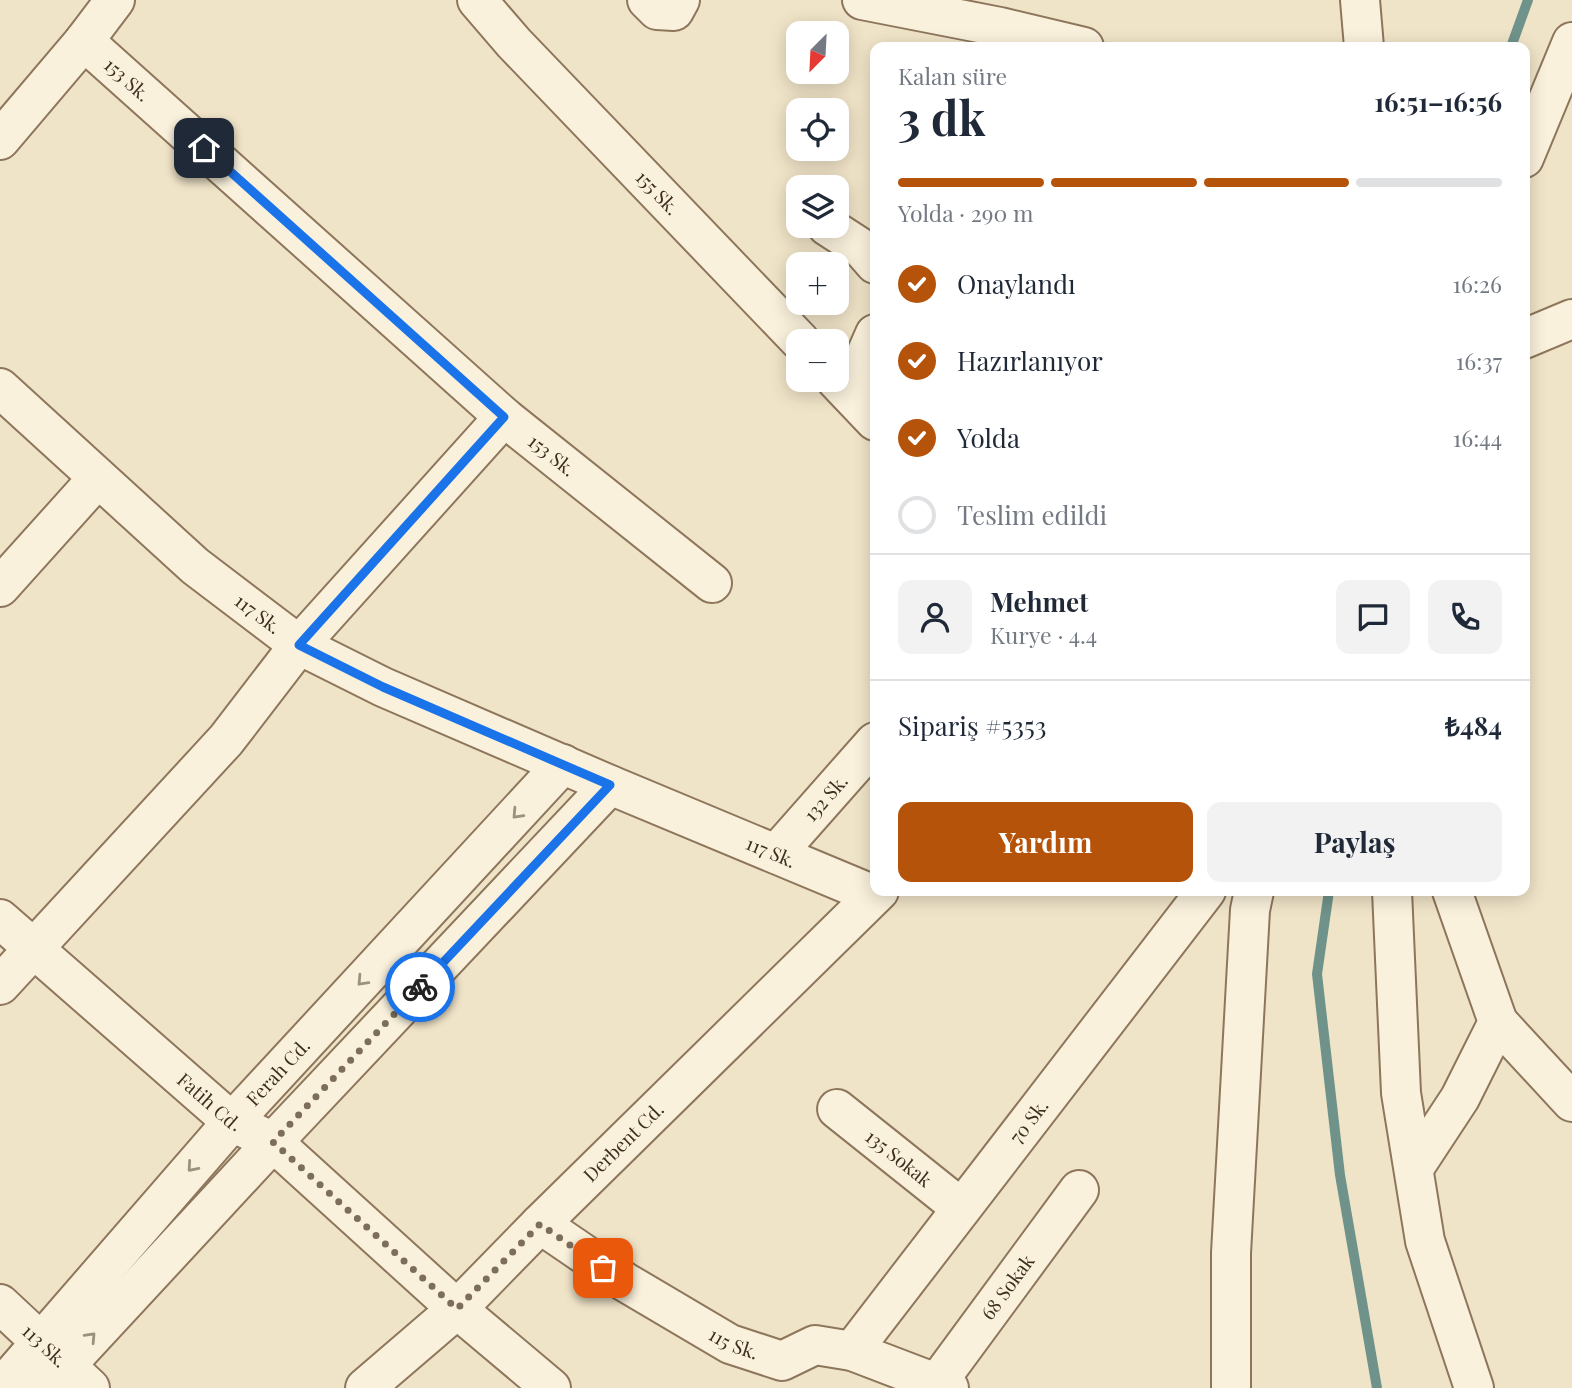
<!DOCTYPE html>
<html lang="tr">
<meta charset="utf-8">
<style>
:root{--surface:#fff;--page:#f2f2f3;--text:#1f2937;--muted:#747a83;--line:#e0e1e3;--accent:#b45309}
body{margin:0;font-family:"Playfair Display",serif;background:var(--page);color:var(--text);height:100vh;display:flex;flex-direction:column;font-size:26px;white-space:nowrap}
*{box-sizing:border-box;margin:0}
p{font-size:23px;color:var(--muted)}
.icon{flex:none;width:38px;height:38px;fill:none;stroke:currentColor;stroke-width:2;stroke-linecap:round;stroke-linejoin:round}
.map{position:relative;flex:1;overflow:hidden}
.side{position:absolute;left:870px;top:42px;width:660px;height:854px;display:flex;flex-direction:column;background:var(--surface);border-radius:14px;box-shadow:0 4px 18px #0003}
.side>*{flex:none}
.needle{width:46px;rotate:204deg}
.controls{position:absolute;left:786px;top:21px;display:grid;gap:14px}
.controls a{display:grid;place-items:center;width:63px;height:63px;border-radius:14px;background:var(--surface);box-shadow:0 4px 18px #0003;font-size:35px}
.pin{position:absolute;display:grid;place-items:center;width:60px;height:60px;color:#fff;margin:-30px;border-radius:14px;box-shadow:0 4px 10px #0006}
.courier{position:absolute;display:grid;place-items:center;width:70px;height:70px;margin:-35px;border:5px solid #1a73e8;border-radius:50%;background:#fff;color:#222;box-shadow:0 2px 9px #0007}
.overview em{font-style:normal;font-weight:700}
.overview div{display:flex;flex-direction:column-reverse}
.overview{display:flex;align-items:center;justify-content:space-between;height:119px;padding:0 28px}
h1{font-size:46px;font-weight:700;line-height:52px}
.bar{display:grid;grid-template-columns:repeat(4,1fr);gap:10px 7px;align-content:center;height:84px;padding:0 28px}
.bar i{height:9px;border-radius:5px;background:var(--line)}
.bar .on{background:var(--accent)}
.bar p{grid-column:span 4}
.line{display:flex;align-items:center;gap:18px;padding:0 28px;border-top:2px solid var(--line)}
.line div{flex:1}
.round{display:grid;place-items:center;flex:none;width:74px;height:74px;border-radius:14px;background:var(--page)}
ol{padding:0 28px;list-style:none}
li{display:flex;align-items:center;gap:21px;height:77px}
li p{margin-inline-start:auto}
li .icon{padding:7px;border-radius:50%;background:var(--accent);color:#fff;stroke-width:4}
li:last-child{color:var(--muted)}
li i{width:38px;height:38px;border:4px solid var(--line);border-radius:50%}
.button{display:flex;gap:14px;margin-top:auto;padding:14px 28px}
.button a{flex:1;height:80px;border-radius:14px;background:var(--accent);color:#fff;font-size:28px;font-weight:700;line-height:80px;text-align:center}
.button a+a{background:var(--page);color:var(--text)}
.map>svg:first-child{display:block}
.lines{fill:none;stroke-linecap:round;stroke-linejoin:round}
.stream{stroke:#6f938a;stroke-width:10}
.minor-casing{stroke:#8d765c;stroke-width:42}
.minor{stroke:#faf1dc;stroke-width:38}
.oneway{stroke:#9c907e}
.done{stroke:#7c6e5b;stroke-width:7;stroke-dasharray:0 12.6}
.route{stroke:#1a73e8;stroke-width:9}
.labels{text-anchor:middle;stroke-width:5;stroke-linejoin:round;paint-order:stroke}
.street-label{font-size:19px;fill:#3d2e20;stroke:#f7eed8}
</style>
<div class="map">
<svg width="1572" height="1388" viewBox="0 0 1572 1388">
<rect width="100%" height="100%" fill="#f0e4c8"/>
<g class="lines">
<path class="stream" d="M1511,47L1528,0
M1329,891L1317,974L1340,1175L1377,1388"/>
<defs>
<g id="minor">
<path id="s1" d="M477,0L514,43L800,341"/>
<path d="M647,0L657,10L674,11L680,0"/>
<path d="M862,0L1000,27L1084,47"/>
<path d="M1360,0L1364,47"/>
<path id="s2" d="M84,41L504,417L712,583"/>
<path d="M0,140L84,41L115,0"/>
<path d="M1524,158L1572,42"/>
<path d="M827,226L861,248L875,264"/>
<path d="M1524,339L1572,319"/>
<path d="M836,380L875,421"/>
<path id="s3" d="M0,388L195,566L299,645L383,687L610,785L874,895"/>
<path d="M849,393L875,334"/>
<path d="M0,587L97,479"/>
<path id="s4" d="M776,854L875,742"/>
<path d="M1392,891L1401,1093L1425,1241L1474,1388"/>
<path id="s5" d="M0,919L232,1122L273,1142L457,1309L551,1388"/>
<path d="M0,985L226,740L299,645L504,417"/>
<path d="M1498,1022L1572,1102"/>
<path id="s6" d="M837,1109L961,1208"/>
<path d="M1414,1168L1460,1098L1498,1022L1452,891"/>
<path id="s7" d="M540,1224L625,1282L730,1344L782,1361L815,1345L852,1351L949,1388"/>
<path id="s8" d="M0,1304L90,1388"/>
<path id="s9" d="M852,1351L1206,891"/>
<path id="s10" d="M937,1383L1079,1190"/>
<path id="s11" d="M1,1388L232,1122L563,764"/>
<path d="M45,1388L273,1142L610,785"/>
<path id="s12" d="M365,1388L457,1309L540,1224L879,891"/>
<path d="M1231,1388V1253L1250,910L1254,891"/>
</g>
</defs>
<use href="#minor" class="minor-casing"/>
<use href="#minor" class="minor"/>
</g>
<defs><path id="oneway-chevron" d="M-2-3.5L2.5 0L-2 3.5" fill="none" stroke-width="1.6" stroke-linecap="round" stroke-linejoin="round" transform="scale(1.75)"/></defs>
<g class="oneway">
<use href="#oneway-chevron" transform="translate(517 814) rotate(133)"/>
<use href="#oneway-chevron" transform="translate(362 981) rotate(133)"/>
<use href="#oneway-chevron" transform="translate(192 1167) rotate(131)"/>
<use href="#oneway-chevron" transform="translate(91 1337) rotate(-47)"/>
</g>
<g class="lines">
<path class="done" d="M420,987L273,1142L457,1309L540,1224L603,1268"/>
<path class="route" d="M204,148L504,417L299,645L383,687L610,785L420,987"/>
</g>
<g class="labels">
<g class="street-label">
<text dy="7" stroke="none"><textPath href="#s2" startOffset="58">153 Sk.</textPath></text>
<text dy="7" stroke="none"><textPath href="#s1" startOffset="264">155 Sk.</textPath></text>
<text dy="7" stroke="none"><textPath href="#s2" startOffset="625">153 Sk.</textPath></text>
<text dy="7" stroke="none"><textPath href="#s3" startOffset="343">117 Sk.</textPath></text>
<text dy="7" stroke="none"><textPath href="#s4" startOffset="75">132 Sk.</textPath></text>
<text dy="7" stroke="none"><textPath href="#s3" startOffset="910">117 Sk.</textPath></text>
<text dy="7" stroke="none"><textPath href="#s11" startOffset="420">Ferah Cd.</textPath></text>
<text dy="7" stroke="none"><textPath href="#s5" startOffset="278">Fatih Cd.</textPath></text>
<text dy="7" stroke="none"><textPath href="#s9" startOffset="290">70 Sk.</textPath></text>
<text dy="7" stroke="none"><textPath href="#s12" startOffset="357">Derbent Cd.</textPath></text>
<text dy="7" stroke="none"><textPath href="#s6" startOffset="79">135 Sokak</textPath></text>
<text dy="7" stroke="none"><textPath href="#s10" startOffset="119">68 Sokak</textPath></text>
<text dy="7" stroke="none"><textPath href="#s7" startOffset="228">115 Sk.</textPath></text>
<text dy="7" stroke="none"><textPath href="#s8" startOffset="61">113 Sk.</textPath></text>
</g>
</g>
</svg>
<div class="controls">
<a><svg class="needle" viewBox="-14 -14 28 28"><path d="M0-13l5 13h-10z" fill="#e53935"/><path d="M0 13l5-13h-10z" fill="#747a83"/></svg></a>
<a><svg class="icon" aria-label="locate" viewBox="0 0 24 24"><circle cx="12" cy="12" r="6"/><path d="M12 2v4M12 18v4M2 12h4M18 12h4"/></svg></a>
<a><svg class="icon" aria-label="layers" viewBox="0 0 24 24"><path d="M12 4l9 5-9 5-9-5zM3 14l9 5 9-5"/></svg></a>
<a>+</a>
<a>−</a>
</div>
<div class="pin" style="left:603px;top:1268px;background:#ea580c"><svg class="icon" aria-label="bag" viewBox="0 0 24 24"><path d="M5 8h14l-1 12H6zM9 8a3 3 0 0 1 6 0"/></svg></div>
<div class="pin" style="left:204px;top:148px;background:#1f2937"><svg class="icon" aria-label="home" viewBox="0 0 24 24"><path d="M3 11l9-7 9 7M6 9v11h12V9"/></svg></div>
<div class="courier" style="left:420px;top:987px"><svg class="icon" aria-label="bike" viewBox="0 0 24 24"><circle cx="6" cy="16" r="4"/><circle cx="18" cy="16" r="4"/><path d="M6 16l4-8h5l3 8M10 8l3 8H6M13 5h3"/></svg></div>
<section class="side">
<div class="overview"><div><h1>3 dk</h1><p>Kalan süre</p></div><em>16:51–16:56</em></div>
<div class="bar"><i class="on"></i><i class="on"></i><i class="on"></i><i></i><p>Yolda · 290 m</p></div>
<ol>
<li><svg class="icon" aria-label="check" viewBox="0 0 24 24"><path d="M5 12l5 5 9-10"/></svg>Onaylandı<p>16:26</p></li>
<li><svg class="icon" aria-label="check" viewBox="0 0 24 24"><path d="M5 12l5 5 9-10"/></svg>Hazırlanıyor<p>16:37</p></li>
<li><svg class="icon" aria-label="check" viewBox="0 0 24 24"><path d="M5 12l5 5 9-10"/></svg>Yolda<p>16:44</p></li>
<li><i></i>Teslim edildi</li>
</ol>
<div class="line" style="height:126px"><a class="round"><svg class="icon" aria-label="person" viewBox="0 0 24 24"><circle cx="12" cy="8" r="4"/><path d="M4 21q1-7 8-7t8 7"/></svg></a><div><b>Mehmet</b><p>Kurye · 4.4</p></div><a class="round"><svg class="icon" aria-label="chat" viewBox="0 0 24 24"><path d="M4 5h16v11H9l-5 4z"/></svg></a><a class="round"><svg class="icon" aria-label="phone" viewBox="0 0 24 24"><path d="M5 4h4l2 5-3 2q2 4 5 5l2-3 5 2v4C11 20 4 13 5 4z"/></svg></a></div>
<div class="line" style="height:91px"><div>Sipariş #5353</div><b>₺484</b></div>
<div class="button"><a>Yardım</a><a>Paylaş</a></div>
</section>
</div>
